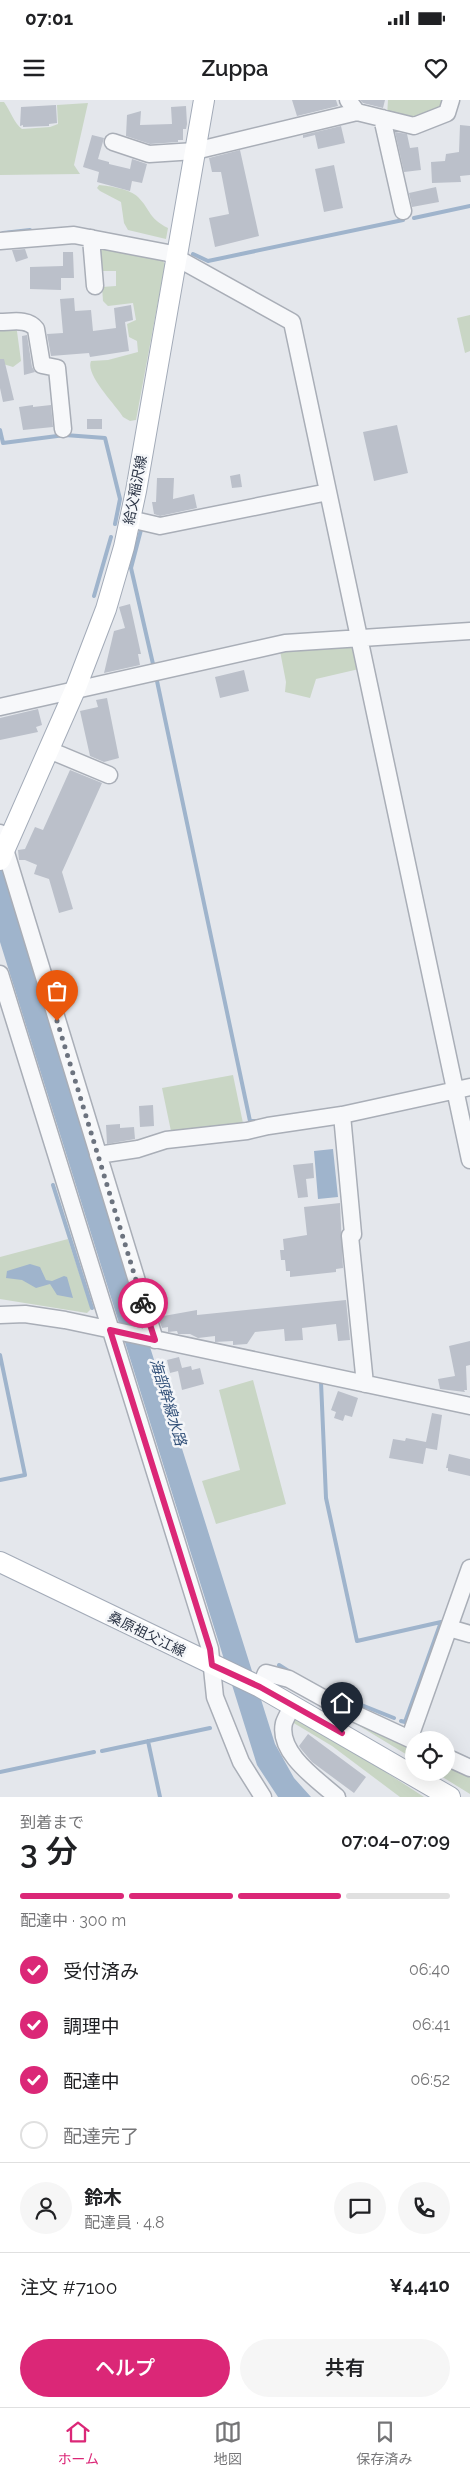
<!DOCTYPE html>
<html lang="ja">
<meta charset="utf-8">
<style>
:root{--surface:#fff;--page:#f6f6f6;--text:#202124;--muted:#757577;--line:#e0e0e0;--accent:#db2777}
body{margin:0;font-family:Raleway,"Noto Sans JP",sans-serif;background:var(--page);color:var(--text);height:100vh;display:flex;flex-direction:column;font-size:19px;white-space:nowrap}
*{box-sizing:border-box;margin:0}
p{font-size:16px;color:var(--muted)}
.icon{flex:none;width:28px;height:28px;fill:none;stroke:currentColor;stroke-width:2;stroke-linecap:round;stroke-linejoin:round}
.map{position:relative;height:1697px;overflow:hidden}
.panel{display:flex;flex-direction:column;background:var(--surface);flex:1}
.panel>*{flex:none}
.controls{position:absolute;left:405px;top:1631px;display:grid;gap:10px}
.controls a{display:grid;place-items:center;width:50px;height:50px;border-radius:50%;background:var(--surface);box-shadow:0 5px 20px #0002;font-size:25px}
.pin{position:absolute;display:grid;place-items:center;width:42px;height:42px;color:#fff;margin:-51px -21px;border-radius:50% 50% 50% 0;rotate:-45deg;box-shadow:0 0 5px #0007}
.pin .icon{rotate:45deg}
.courier{position:absolute;display:grid;place-items:center;width:50px;height:50px;margin:-25px;border:4px solid #db2777;border-radius:50%;background:#fff;color:#222;box-shadow:0 1px 6px #0007}
.overview em{font-style:normal;font-weight:600}
.overview div{display:flex;flex-direction:column-reverse}
.overview{display:flex;align-items:center;justify-content:space-between;height:85px;padding:0 20px}
h1{font-size:32px;font-weight:600;line-height:38px}
.bar{display:grid;grid-template-columns:repeat(4,1fr);gap:8px 5px;align-content:center;height:60px;padding:0 20px}
.bar i{height:6px;border-radius:4px;background:var(--line)}
.bar .selected{background:var(--accent)}
.bar p{grid-column:span 4}
.line{display:flex;align-items:center;gap:12px;padding:0 20px;border-top:1px solid var(--line)}
.line div{flex:1}
.round{display:grid;place-items:center;flex:none;width:52px;height:52px;border-radius:26px;background:var(--page)}
ol{padding:0 20px;list-style:none}
li{display:flex;align-items:center;gap:15px;height:55px}
li p{margin-inline-start:auto}
li .icon{padding:5px;border-radius:50%;background:var(--accent);color:#fff;stroke-width:4}
li:last-child{color:var(--muted)}
li i{width:28px;height:28px;border:2px solid var(--line);border-radius:50%}
.cta{display:flex;gap:10px;margin-top:auto;padding:10px 20px}
.cta a{flex:1;height:58px;border-radius:30px;background:var(--accent);color:#fff;font-size:20px;font-weight:600;line-height:58px;text-align:center}
.cta a+a{background:var(--page);color:var(--text)}
.status{display:flex;justify-content:space-between;align-items:center;height:35px;padding:0 25px;background:var(--surface);direction:ltr}
.status svg{height:14px;fill:currentColor}
header{display:flex;justify-content:space-between;align-items:center;height:65px;padding:0 20px;background:var(--surface);font-size:22px;font-weight:600}
.tab-bar{display:flex;justify-content:space-around;align-items:center;height:70px;border-top:1px solid var(--line);background:var(--surface);font-size:14px;color:var(--muted)}
.tab-bar a{display:grid;justify-items:center;gap:2px}
.tab-bar .selected{color:var(--accent)}
.map>svg:first-child{display:block}
.green{fill:#c9d6c5}
.water{fill:#9fb4cc}
.lines{fill:none;stroke-linecap:round;stroke-linejoin:round}
.stream{stroke:#9fb4cc;stroke-width:4}
.building{fill:#bbc0ca}
.minor-casing{stroke:#a9aeb7;stroke-width:19}
.major-casing{stroke:#a3abb8;stroke-width:22}
.minor{stroke:#f7f8fa;stroke-width:16}
.major{stroke:#fff;stroke-width:20}
.done{stroke:#6c737f;stroke-width:5;stroke-dasharray:0 9}
.route{stroke:#db2777;stroke-width:6}
.labels{text-anchor:middle;stroke-width:5;stroke-linejoin:round;paint-order:stroke}
.street-label{font-size:14px;fill:#2b3445;stroke:#f4f6f9}
.water-label{font-size:15px;font-style:italic;fill:#34527a;stroke:#f4f6f9}
</style>
<div class="status"><b>07:01</b><svg viewBox="0 0 49 12"><path d="M0 12V9h3v3zM5 12V6h3v6zM10 12V3h3v9zM15 12V0h3v12zM26 1h20v11H26zM47 4h2v5h-2z"/></svg></div>
<header><svg class="icon" aria-label="menu" viewBox="0 0 24 24"><path d="M4 6h16M4 12h16M4 18h16"/></svg>Zuppa<svg class="icon" aria-label="heart" viewBox="0 0 24 24"><path d="M12 20l-8-8c-3-5 5-10 8-4 3-6 11-1 8 4z"/></svg></header>
<div class="map">
<svg width="470" height="1697" viewBox="0 0 470 1697">
<rect width="100%" height="100%" fill="#e4e7ec"/>
<path class="green" d="M388,0H448V2L414,23L387,16Z
M0,2H4C10,10 14,23 22,29L50,27L58,24L57,5L88,3L74,65L80,74L0,75Z
M99,85C110,86 130,89 138,97C151,110 148,118 168,128L166,139L128,130L124,123L121,102L100,91L97,88Z
M96,147L160,157L165,164L136,320L130,321L123,317C115,304 85,275 91,261L108,260L138,252L137,241L129,237L127,224L136,220L133,203L108,206L103,201L102,187L116,186V171H100Z
M470,215V251L465,253L457,218Z
M16,224L21,261L13,267L0,263V225Z
M351,546L355,550L359,569L316,579L310,598L285,592L286,582L280,551Z
M233,975L244,1028L172,1036L162,988Z
M68,1139L91,1209L87,1213L0,1199V1157Z
M253,1280L286,1404L216,1424L202,1381L240,1370L219,1290Z
M333,1610L414,1647V1659Z
M295,1617L341,1643L424,1697H400L332,1646L292,1622Z
M446,1660L470,1671V1694L436,1673L446,1672Z"/>
<path class="water" d="M0,756L150,1247L275,1644L294,1678L311,1697H278L257,1665L0,842Z
M333,1049L338,1097L318,1099L314,1051Z
M30,1164L40,1167L46,1180L52,1181L64,1176L67,1177L73,1198L57,1195L50,1184L36,1188L22,1180L6,1178L7,1171Z"/>
<g class="lines">
<path class="stream" d="M414,118L470,106
M3,133L30,130
M193,154L208,161L403,120
M0,330L3,343L65,335L105,338L120,399L115,424
M142,426L131,468L153,564
M94,496L111,437
M157,581L250,1021H257
M53,1085L92,1208
M0,1255L25,1375L0,1380
M321,1282L326,1398L357,1541L441,1522
M279,1565L290,1572
M329,1592L394,1618
M401,1621L405,1622L441,1522
M148,1641L160,1697
M102,1651L210,1628
M0,1672L94,1652"/>
</g>
<path class="building" d="M292,0H336L338,6L297,16Z
M360,0H385L383,8L363,3Z
M56,5L57,23L49,24V26L23,27V25L20,26L21,7Z
M186,6L187,24L186,29H183V40H178V42L150,44L126,36L127,15L141,11L140,25L172,24L171,7Z
M460,25L470,26V75L460,76L461,82L432,83L431,62L445,61L446,54L459,52Z
M341,26L345,43L318,49L315,35L303,38V35Z
M395,32L407,34L410,48L418,47L421,70L404,72Z
M92,35L104,38L98,59L109,62V64L130,69L132,59L147,64L142,83L132,81L130,91L97,82L99,72L83,67Z
M240,50L259,136L215,147L209,118L229,114L221,72H212L209,58Z
M334,65L343,108L324,112L315,69Z
M436,87L439,102L412,107L409,93Z
M25,149L28,158L16,162L12,150Z
M63,152H73L74,178H61V190L30,189V167L63,166Z
M74,198L75,211L91,210L93,231L116,228L114,208L131,205L133,220L125,222L129,251L90,257L89,253L51,256L47,234L63,233L60,199Z
M27,235L32,267L35,272L24,275L22,236Z
M0,259H4L14,300L3,302L0,288Z
M33,305V307L51,305L53,327L23,330L19,307Z
M87,319H102V329H87Z
M397,325L408,373L374,381L363,332Z
M240,374L242,387L232,388L230,376Z
M157,378H174L173,399L194,394L197,408L160,416L154,414L152,402H156Z
M130,504L141,554H138L140,565L104,573L114,531L125,528L119,507Z
M244,570L249,591L220,598L215,577Z
M107,598L119,658L104,662L90,656L80,611L98,607L96,600Z
M38,609L42,625L36,627L38,632L0,640V618Z
M70,670L102,683L62,772L73,809L59,813L49,779L34,774L37,765L25,760H19L18,750L25,749L35,727L43,730Z
M153,1005L154,1026L140,1027L139,1006Z
M120,1024V1028L134,1027L135,1039L107,1044L106,1025Z
M313,1063L314,1078L306,1079L308,1097L298,1098L293,1065Z
M340,1103L343,1168L336,1169V1172L290,1177V1171H286L285,1160H281L280,1150H284L283,1139L307,1135L304,1107Z
M346,1200L350,1240L338,1241L336,1224L302,1228L303,1240L285,1241L284,1229L255,1232L247,1244L233,1245V1241L215,1242V1236L198,1238L190,1234H178L177,1231L168,1232V1227L162,1228L158,1217L197,1210V1215Z
M470,1241V1265L466,1266L467,1290H464L465,1292L440,1289L438,1279L455,1276L449,1246Z
M179,1257L182,1268L191,1266L192,1270L200,1268L204,1284L182,1290L178,1271L170,1273L167,1260Z
M338,1291L358,1298L352,1317L345,1315L343,1321L334,1318L336,1312L331,1310Z
M432,1313L442,1315L437,1350L426,1348L423,1364L389,1358L393,1339L405,1341L406,1338L426,1342Z
M449,1354L470,1359V1376L448,1371V1368H446Z
M308,1634L366,1677L354,1693L312,1662L301,1649L299,1646Z"/>
<g class="lines">
<defs>
<path id="minor" d="M348,0L357,12
M382,18L403,111
M113,42L149,54L195,51L357,12L414,26L447,13L451,0
M91,138L95,186
M0,141L74,135L168,153L292,222L470,1060
M0,222C12,222 28,218 36,229L42,265L57,268L63,329
M130,419L160,426L328,392
M0,607L285,543L470,531
M49,650L109,675
M0,733L155,1240
M0,874L210,1549L215,1597L241,1662L263,1697
M342,1015L353,1134L350,1136L365,1284
M98,1055L138,1049L166,1040L247,1031L268,1026L342,1015L470,987
M0,1215L25,1214L65,1220L470,1306
M449,1528L470,1534
M260,1587L266,1573L289,1579L334,1604L414,1641
M293,1605C290,1611 286,1617 284,1623C277,1653 318,1680 337,1697
M410,1637L470,1468
M446,1657L470,1668"/>
<path id="major" d="M0,760L75,590L106,509L124,447L136,391L204,0
M0,1462L260,1587L450,1697"/>
</defs>
<use href="#minor" class="minor-casing"/>
<use href="#major" class="major-casing"/>
<use href="#minor" class="minor"/>
<use href="#major" class="major"/>
</g>
<g class="lines">
<path class="done" d="M57,921L143,1203"/>
<path class="route" d="M143,1203L155,1240L110,1230L210,1549L212,1565L260,1587L342,1633"/>
</g>
<g class="labels">
<g class="street-label">
<text transform="translate(135 390) rotate(-79)" y="5">給父稲沢線</text>
<text transform="translate(147 1534) rotate(26)" y="5">桑原祖父江線</text>
</g>
<g class="water-label">
<text transform="translate(168 1302) rotate(73)" y="5">海部幹線水路</text>
</g>
</g>
</svg>
<div class="controls">
<a><svg class="icon" aria-label="locate" viewBox="0 0 24 24"><circle cx="12" cy="12" r="6"/><path d="M12 2v4M12 18v4M2 12h4M18 12h4"/></svg></a>
</div>
<div class="pin" style="left:57px;top:921px;background:#ea580c"><svg class="icon" aria-label="bag" viewBox="0 0 24 24"><path d="M5 8h14l-1 12H6zM9 8a3 3 0 0 1 6 0"/></svg></div>
<div class="pin" style="left:342px;top:1633px;background:#1f2937"><svg class="icon" aria-label="home" viewBox="0 0 24 24"><path d="M3 11l9-7 9 7M6 9v11h12V9"/></svg></div>
<div class="courier" style="left:143px;top:1203px"><svg class="icon" aria-label="bike" viewBox="0 0 24 24"><circle cx="6" cy="16" r="4"/><circle cx="18" cy="16" r="4"/><path d="M6 16l4-8h5l3 8M10 8l3 8H6M13 5h3"/></svg></div>
</div>
<section class="panel">
<div class="overview"><div><h1>3 分</h1><p>到着まで</p></div><em>07:04–07:09</em></div>
<div class="bar"><i class="selected"></i><i class="selected"></i><i class="selected"></i><i></i><p>配達中 · 300 m</p></div>
<ol>
<li><svg class="icon" aria-label="check" viewBox="0 0 24 24"><path d="M5 12l5 5 9-10"/></svg>受付済み<p>06:40</p></li>
<li><svg class="icon" aria-label="check" viewBox="0 0 24 24"><path d="M5 12l5 5 9-10"/></svg>調理中<p>06:41</p></li>
<li><svg class="icon" aria-label="check" viewBox="0 0 24 24"><path d="M5 12l5 5 9-10"/></svg>配達中<p>06:52</p></li>
<li><i></i>配達完了</li>
</ol>
<div class="line" style="height:90px"><a class="round"><svg class="icon" aria-label="person" viewBox="0 0 24 24"><circle cx="12" cy="8" r="4"/><path d="M4 21q1-7 8-7t8 7"/></svg></a><div><b>鈴木</b><p>配達員 · 4.8</p></div><a class="round"><svg class="icon" aria-label="chat" viewBox="0 0 24 24"><path d="M4 5h16v11H9l-5 4z"/></svg></a><a class="round"><svg class="icon" aria-label="phone" viewBox="0 0 24 24"><path d="M5 4h4l2 5-3 2q2 4 5 5l2-3 5 2v4C11 20 4 13 5 4z"/></svg></a></div>
<div class="line" style="height:65px"><div>注文 #7100</div><b>¥4,410</b></div>
<div class="cta"><a>ヘルプ</a><a>共有</a></div>
</section>
<nav class="tab-bar">
<a class="selected"><svg class="icon" aria-label="home" viewBox="0 0 24 24"><path d="M3 11l9-7 9 7M6 9v11h12V9"/></svg>ホーム</a>
<a><svg class="icon" aria-label="map" viewBox="0 0 24 24"><path d="M3 6l6-2 6 2 6-2v14l-6 2-6-2-6 2zM9 4v14M15 6v14"/></svg>地図</a>
<a><svg class="icon" aria-label="saved" viewBox="0 0 24 24"><path d="M7 4h10v16l-5-4-5 4z"/></svg>保存済み</a>
</nav>
